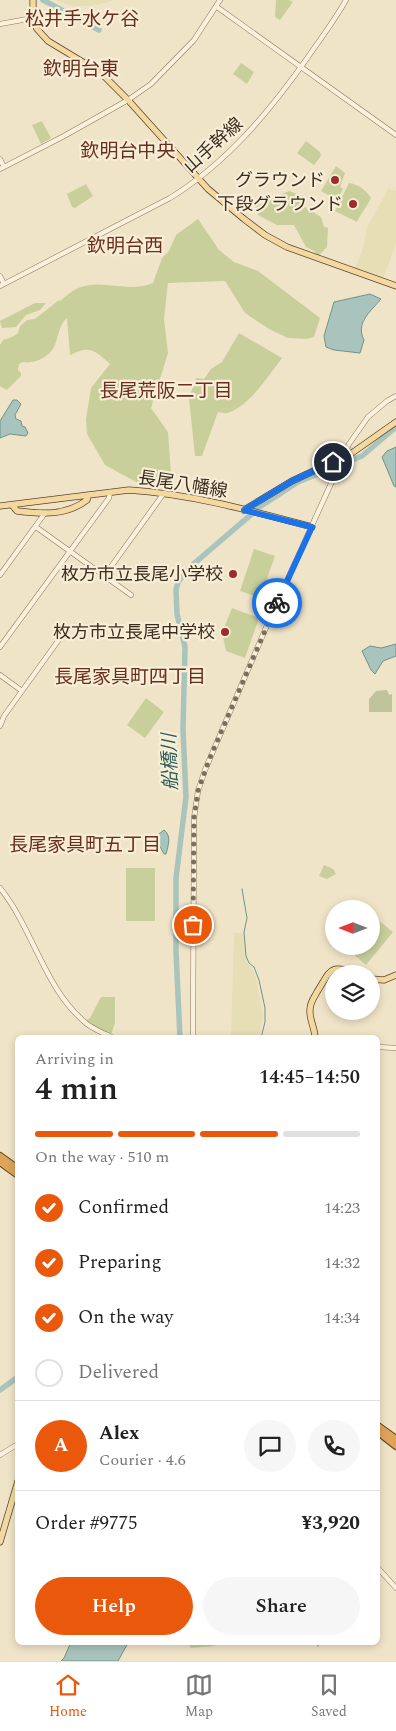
<!DOCTYPE html>
<meta charset="utf-8">
<style>
:root{--surface:#fff;--page:#f6f6f6;--text:#222;--muted:#767676;--line:#e0e0e0;--accent:#ea580c}
body{margin:0;font-family:Spectral,"Noto Sans JP",serif;background:var(--page);color:var(--text);height:100vh;display:flex;flex-direction:column;font-size:19px;white-space:nowrap}
*{box-sizing:border-box;margin:0}
p{font-size:16px;color:var(--muted)}
.icon{flex:none;width:28px;height:28px;fill:none;stroke:currentColor;stroke-width:2;stroke-linecap:round;stroke-linejoin:round}
.map{position:relative;flex:1;overflow:hidden}
.drawer{position:absolute;left:15px;top:1035px;width:365px;height:610px;display:flex;flex-direction:column;background:var(--surface);border-radius:8px;box-shadow:0 2px 8px #0003}
.drawer>*{flex:none}
.needle{width:32px;rotate:270deg}
.fabs{position:absolute;left:325px;top:900px;display:grid;gap:10px}
.fabs a{display:grid;place-items:center;width:55px;height:55px;border-radius:50%;background:var(--surface);box-shadow:0 2px 8px #0003;font-size:25px}
.pin{position:absolute;display:grid;place-items:center;width:42px;height:42px;color:#fff;margin:-21px;border:2px solid #fff;border-radius:50%;box-shadow:0 1px 5px #0007}
.courier{position:absolute;display:grid;place-items:center;width:50px;height:50px;margin:-25px;border:4px solid #1a73e8;border-radius:50%;background:#fff;color:#222;box-shadow:0 1px 6px #0007}
.head em{font-style:normal;font-weight:600}
.head div{display:flex;flex-direction:column-reverse}
.head{display:flex;align-items:center;justify-content:space-between;height:85px;padding:0 20px}
h1{font-size:32px;font-weight:600;line-height:38px}
.bar{display:grid;grid-template-columns:repeat(4,1fr);gap:8px 5px;align-content:center;height:60px;padding:0 20px}
.bar i{height:6px;border-radius:4px;background:var(--line)}
.bar .current{background:var(--accent)}
.bar p{grid-column:span 4}
.line{display:flex;align-items:center;gap:12px;padding:0 20px;border-top:1px solid var(--line)}
.line div{flex:1}
.round{display:grid;place-items:center;flex:none;width:52px;height:52px;border-radius:26px;background:var(--page)}
ol{padding:0 20px;list-style:none}
li{display:flex;align-items:center;gap:15px;height:55px}
li p{margin-inline-start:auto}
li .icon{padding:5px;border-radius:50%;background:var(--accent);color:#fff;stroke-width:4}
li:last-child{color:var(--muted)}
li i{width:28px;height:28px;border:2px solid var(--line);border-radius:50%}
.button{display:flex;gap:10px;margin-top:auto;padding:10px 20px}
.button a{flex:1;height:58px;border-radius:30px;background:var(--accent);color:#fff;font-size:20px;font-weight:600;line-height:58px;text-align:center}
.button a+a{background:var(--page);color:var(--text)}
.tabs{display:flex;justify-content:space-around;align-items:center;height:70px;border-top:1px solid var(--line);background:var(--surface);font-size:14px;color:var(--muted)}
.tabs a{display:grid;justify-items:center;gap:2px}
.tabs .current{color:var(--accent)}
.map>svg:first-child{display:block}
.farmland{fill:#e6deb5}
.green{fill:#c9cf9b}
.cemetery{fill:#bfc49a}
.water{fill:#a9c4bc;stroke:#6f938a}
.lines{fill:none;stroke-linecap:round;stroke-linejoin:round}
.stream{stroke:#6f938a;stroke-width:1}
.river{stroke:#a9c4bc;stroke-width:5.5}
.minor-casing{stroke:#8d765c;stroke-width:5.5}
.major-casing{stroke:#5b4430;stroke-width:7}
.highway-casing{stroke:#5b4430;stroke-width:8}
.minor{stroke:#faf1dc;stroke-width:4.5}
.major{stroke:#f3d9a0;stroke-width:5.5}
.highway{stroke:#e0a458;stroke-width:6}
.done{stroke:#7c6e5b;stroke-width:5;stroke-dasharray:0 9}
.route{stroke:#1a73e8;stroke-width:6}
.poi-dot{fill:#9e2a2b;stroke:#f7eed8;stroke-width:2}
.labels{text-anchor:middle;stroke-width:4.5;stroke-linejoin:round;paint-order:stroke}
.street-label{font-size:18px;fill:#3d2e20;stroke:#f7eed8}
.poi-label{font-size:18px;fill:#3d2e20;stroke:#f7eed8;text-anchor:end}
.neighbourhood-label{font-size:19px;fill:#6b2e1e;stroke:#f7eed8}
.water-label{font-size:19px;font-style:italic;fill:#2f5d5a;stroke:#f7eed8}
</style>
<div class="map">
<svg width="396" height="1661" viewBox="0 0 396 1661">
<rect width="100%" height="100%" fill="#f0e4c8"/>
<path class="farmland" d="M57,0H115L92,6H72L57,1Z
M389,188L396,191V244L383,279L355,268L363,249L367,227Z
M234,933H243L247,963L252,969L256,977L263,1017L259,1037H231Z"/>
<path class="green" d="M276,0H289L293,2L280,20L275,17Z
M241,63L254,72L247,84L233,74Z
M42,121L51,138L41,144L32,125Z
M306,141L320,152L321,156L314,165L297,153Z
M336,166L345,173L340,187L343,189L337,200L321,191Z
M349,183C358,184 366,190 371,198C367,207 361,213 357,222L335,211Z
M86,184L93,196L75,208L72,207L67,194Z
M289,191L303,196L302,205L321,217L324,227L328,228L327,247L318,256L314,251L306,247L294,225H277L258,215L255,206Z
M198,219L219,250L234,262L258,271L320,318L314,337L306,339L288,338L269,329L245,313L225,281L168,283L164,319L168,353L151,408L168,432L172,488L138,483L105,465L87,434L86,419L91,388L110,364C94,350 91,345 70,355L67,318C58,326 59,336 54,347C48,358 34,364 23,362L19,364L18,370L21,373V376L7,390L0,386V345L3,340L12,337L18,333L20,326L27,320L35,319L59,300L60,301C65,297 70,292 76,289C100,277 128,294 153,283L162,258L169,251L176,235Z
M35,303H46L40,310L26,315L16,327L2,328L0,321Z
M239,333L282,358C269,375 250,405 230,412C226,414 223,413 218,412L202,456H195L189,398L196,378L204,379L211,369L222,362Z
M254,549L275,556L260,598L240,591Z
M232,608L259,618L245,658L226,651L222,633Z
M146,698L164,712L145,738L127,725Z
M324,865L333,869L336,874L327,879L319,876Z
M126,868H155V921H126Z
M377,919L393,932L366,965L350,951L354,946H371V926Z
M101,997H115V1023L111,1035L90,1025L86,1020L90,1018Z
M222,1642L214,1644V1646L191,1648L188,1643Z"/>
<path class="cemetery" d="M387,690L389,695L392,694V712H369V699L376,691Z"/>
<path class="water" d="M370,294L381,299C371,311 355,323 364,340L360,353L334,350L326,347L324,336L334,302C346,299 358,297 370,294Z
M13,400H17L21,404L15,415L16,419L21,421L22,426L25,427L28,433L26,436L10,434L0,438V421Z
M396,447V487L394,486L382,457L387,451Z
M396,644V656L383,661L375,674L371,670L362,651L370,646L381,648Z
M164,830C172,836 168,846 166,854H164L157,841L159,834Z
M71,1642H128V1643L118,1661H61L64,1658Z"/>
<g class="lines">
<path class="stream" d="M242,889L247,918L244,932L246,956L249,963L254,967L259,980L265,1008V1022L261,1038
M318,1642V1646"/>
<path class="river" d="M43,0L99,30
M180,1038L176,952V878L186,797L183,729L185,647L177,614L176,590L178,582L190,567L261,506L298,482L362,456L396,427
M0,1390L18,1377"/>
<defs>
<path id="minor" d="M217,7L396,135
M0,24L33,18
M0,159L4,167
M0,169L64,136L128,100L151,84L194,40L220,0
M0,276L4,284
M0,286L170,198C227,163 270,111 308,57C321,38 335,20 346,0
M36,527L131,595
M0,575L45,513
M105,575L164,493
M0,647L109,498L110,492
M0,675L22,691
M0,726L4,716L63,634
M0,888C34,930 44,989 87,1024C95,1030 105,1034 114,1038
M193,1038L194,818L198,791L205,770L274,609L349,444L368,417L387,401L396,396
M378,1047L396,1048
M0,1455L18,1444
M378,1568L396,1588"/>
<path id="major" d="M33,0V18L37,29L48,41L101,73L128,100L208,189L244,219L265,235L287,247L396,286
M12,505L17,511C42,514 66,516 87,500L88,495
M0,506L129,490C191,494 252,511 312,527
M244,510L292,481L352,453L396,422
M371,979L384,980L396,975
M315,1038C315,1028 309,1019 310,1010C310,1002 314,998 317,992C331,970 329,963 357,974
M0,1542L18,1481"/>
<path id="highway" d="M0,1156L18,1169
M0,1162L18,1175
M378,1426L396,1439
M378,1432L396,1446"/>
</defs>
<use href="#minor" class="minor-casing"/>
<use href="#major" class="major-casing"/>
<use href="#highway" class="highway-casing"/>
<use href="#minor" class="minor"/>
<use href="#major" class="major"/>
<use href="#highway" class="highway"/>
</g>
<g class="lines">
<path class="done" d="M193,925L194,818L198,791L209,760L277,603"/>
<path class="route" d="M277,603L312,527L244,510L292,481L333,462"/>
</g>
<g class="poi-dot">
<circle cx="335" cy="180" r="5"/>
<circle cx="353" cy="204" r="5"/>
<circle cx="233" cy="574" r="5"/>
<circle cx="225" cy="632" r="5"/>
</g>
<g class="labels">
<g class="street-label">
<text transform="translate(213 145) rotate(-42)" y="6">山手幹線</text>
<text transform="translate(183 484) rotate(9)" y="6">長尾八幡線</text>
</g>
<g class="poi-label">
<text x="325" y="186">グラウンド</text>
<text x="343" y="210">下段グラウンド</text>
<text x="223" y="580">枚方市立長尾小学校</text>
<text x="215" y="638">枚方市立長尾中学校</text>
</g>
<g class="neighbourhood-label">
<text x="82" y="25">松井手水ケ谷</text>
<text x="81" y="75">欽明台東</text>
<text x="128" y="157">欽明台中央</text>
<text x="125" y="252">欽明台西</text>
<text x="166" y="397">長尾荒阪二丁目</text>
<text x="130" y="683">長尾家具町四丁目</text>
<text x="85" y="851">長尾家具町五丁目</text>
</g>
<g class="water-label">
<text transform="translate(169 762) rotate(-92)" y="7">船橋川</text>
</g>
</g>
</svg>
<div class="fabs">
<a><svg class="needle" viewBox="-14 -14 28 28"><path d="M0-13l5 13h-10z" fill="#e53935"/><path d="M0 13l5-13h-10z" fill="#767676"/></svg></a>
<a><svg class="icon" aria-label="layers" viewBox="0 0 24 24"><path d="M12 4l9 5-9 5-9-5zM3 14l9 5 9-5"/></svg></a>
</div>
<div class="pin" style="left:193px;top:925px;background:#ea580c"><svg class="icon" aria-label="bag" viewBox="0 0 24 24"><path d="M5 8h14l-1 12H6zM9 8a3 3 0 0 1 6 0"/></svg></div>
<div class="pin" style="left:333px;top:462px;background:#1f2937"><svg class="icon" aria-label="home" viewBox="0 0 24 24"><path d="M3 11l9-7 9 7M6 9v11h12V9"/></svg></div>
<div class="courier" style="left:277px;top:603px"><svg class="icon" aria-label="bike" viewBox="0 0 24 24"><circle cx="6" cy="16" r="4"/><circle cx="18" cy="16" r="4"/><path d="M6 16l4-8h5l3 8M10 8l3 8H6M13 5h3"/></svg></div>
<section class="drawer">
<div class="head"><div><h1>4 min</h1><p>Arriving in</p></div><em>14:45–14:50</em></div>
<div class="bar"><i class="current"></i><i class="current"></i><i class="current"></i><i></i><p>On the way · 510 m</p></div>
<ol>
<li><svg class="icon" aria-label="check" viewBox="0 0 24 24"><path d="M5 12l5 5 9-10"/></svg>Confirmed<p>14:23</p></li>
<li><svg class="icon" aria-label="check" viewBox="0 0 24 24"><path d="M5 12l5 5 9-10"/></svg>Preparing<p>14:32</p></li>
<li><svg class="icon" aria-label="check" viewBox="0 0 24 24"><path d="M5 12l5 5 9-10"/></svg>On the way<p>14:34</p></li>
<li><i></i>Delivered</li>
</ol>
<div class="line" style="height:90px"><b class="round" style="background:var(--accent);color:#fff">A</b><div><b>Alex</b><p>Courier · 4.6</p></div><a class="round"><svg class="icon" aria-label="chat" viewBox="0 0 24 24"><path d="M4 5h16v11H9l-5 4z"/></svg></a><a class="round"><svg class="icon" aria-label="phone" viewBox="0 0 24 24"><path d="M5 4h4l2 5-3 2q2 4 5 5l2-3 5 2v4C11 20 4 13 5 4z"/></svg></a></div>
<div class="line" style="height:65px"><div>Order #9775</div><b>¥3,920</b></div>
<div class="button"><a>Help</a><a>Share</a></div>
</section>
</div>
<nav class="tabs">
<a class="current"><svg class="icon" aria-label="home" viewBox="0 0 24 24"><path d="M3 11l9-7 9 7M6 9v11h12V9"/></svg>Home</a>
<a><svg class="icon" aria-label="map" viewBox="0 0 24 24"><path d="M3 6l6-2 6 2 6-2v14l-6 2-6-2-6 2zM9 4v14M15 6v14"/></svg>Map</a>
<a><svg class="icon" aria-label="saved" viewBox="0 0 24 24"><path d="M7 4h10v16l-5-4-5 4z"/></svg>Saved</a>
</nav>
